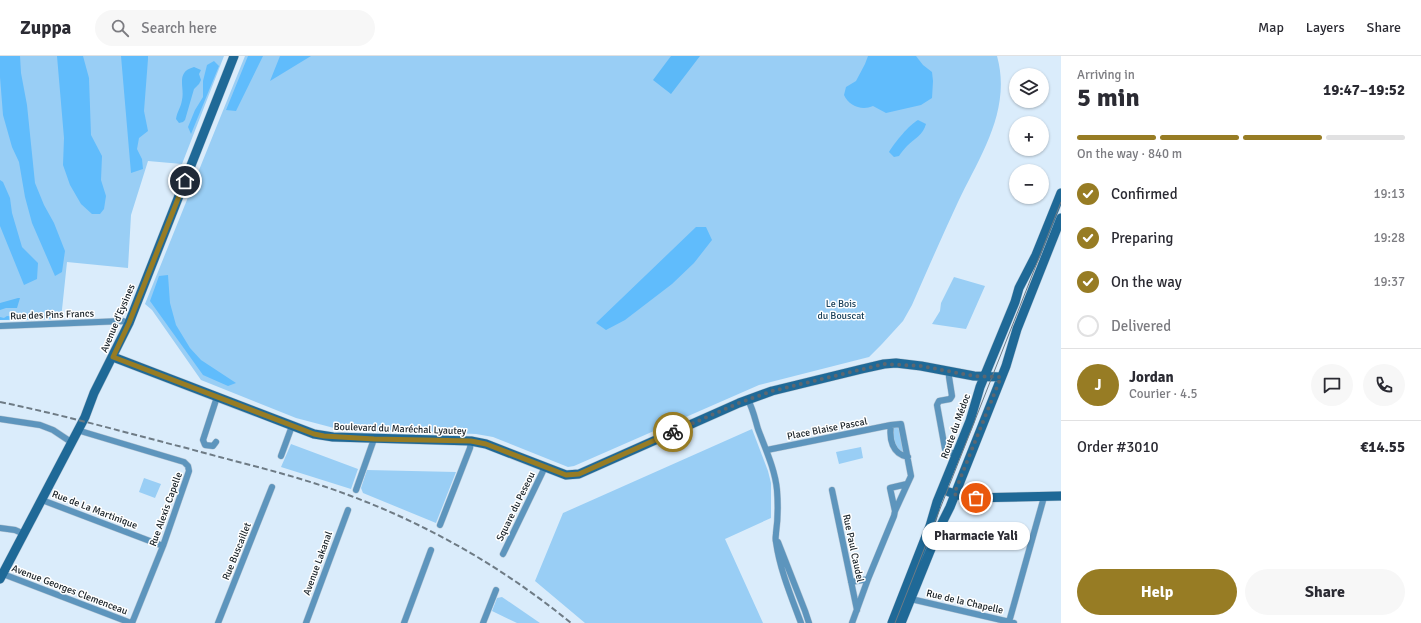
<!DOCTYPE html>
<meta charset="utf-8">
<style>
:root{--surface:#fff;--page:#f7f7f7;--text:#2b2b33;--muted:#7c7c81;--line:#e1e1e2;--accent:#977c24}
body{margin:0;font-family:Signika,sans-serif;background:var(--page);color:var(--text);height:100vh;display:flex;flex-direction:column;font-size:15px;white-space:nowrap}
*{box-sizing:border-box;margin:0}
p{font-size:13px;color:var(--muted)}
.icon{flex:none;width:22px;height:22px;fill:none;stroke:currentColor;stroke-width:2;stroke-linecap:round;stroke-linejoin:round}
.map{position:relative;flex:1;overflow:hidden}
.drawer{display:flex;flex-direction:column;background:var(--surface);width:360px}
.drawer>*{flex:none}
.buttons{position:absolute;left:1009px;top:12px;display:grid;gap:8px}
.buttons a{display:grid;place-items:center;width:40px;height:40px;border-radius:50%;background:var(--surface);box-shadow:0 1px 3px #0004;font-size:20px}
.pin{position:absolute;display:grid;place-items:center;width:34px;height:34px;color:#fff;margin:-17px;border:2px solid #fff;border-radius:50%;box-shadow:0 1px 4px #0007}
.courier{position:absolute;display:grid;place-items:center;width:40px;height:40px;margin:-20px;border:3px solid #977c24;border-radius:50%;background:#fff;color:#222;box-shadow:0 1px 5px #0007}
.bubble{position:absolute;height:28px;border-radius:14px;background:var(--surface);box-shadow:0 1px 3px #0004;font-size:13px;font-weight:700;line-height:28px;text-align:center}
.head em{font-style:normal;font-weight:700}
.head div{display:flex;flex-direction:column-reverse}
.head{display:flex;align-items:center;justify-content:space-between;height:68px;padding:0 16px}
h1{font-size:26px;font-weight:700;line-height:30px}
.bar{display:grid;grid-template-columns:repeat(4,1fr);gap:6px 4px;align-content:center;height:48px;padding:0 16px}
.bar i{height:5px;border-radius:3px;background:var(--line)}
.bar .active{background:var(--accent)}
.bar p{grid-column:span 4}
.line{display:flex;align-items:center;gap:10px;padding:0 16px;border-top:1px solid var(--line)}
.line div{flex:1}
.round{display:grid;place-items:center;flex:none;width:42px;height:42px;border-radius:21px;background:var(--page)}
ol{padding:0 16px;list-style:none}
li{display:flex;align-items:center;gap:12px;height:44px}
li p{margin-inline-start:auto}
li .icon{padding:4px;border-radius:50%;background:var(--accent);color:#fff;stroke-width:4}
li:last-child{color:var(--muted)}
li i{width:22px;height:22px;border:2px solid var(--line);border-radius:50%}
.cta{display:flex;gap:8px;margin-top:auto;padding:8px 16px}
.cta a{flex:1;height:46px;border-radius:24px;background:var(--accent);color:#fff;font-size:16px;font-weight:700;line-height:46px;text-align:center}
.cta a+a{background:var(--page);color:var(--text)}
header{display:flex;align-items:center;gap:24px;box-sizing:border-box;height:56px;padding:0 20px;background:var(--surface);border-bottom:1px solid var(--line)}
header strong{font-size:19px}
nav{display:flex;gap:22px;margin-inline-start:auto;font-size:14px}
.search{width:280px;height:36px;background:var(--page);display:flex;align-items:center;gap:10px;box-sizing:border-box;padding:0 14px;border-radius:22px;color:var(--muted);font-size:15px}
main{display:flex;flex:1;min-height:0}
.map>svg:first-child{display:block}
.green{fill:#99cef5}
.forest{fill:#60bcfc}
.water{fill:#5cb9f8}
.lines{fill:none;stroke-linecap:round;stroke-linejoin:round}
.street-casing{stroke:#b7c7d5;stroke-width:7}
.secondary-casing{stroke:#b7c7d5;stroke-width:10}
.street{stroke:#5d95bd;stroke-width:6}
.secondary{stroke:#1f6997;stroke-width:9}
.tram{stroke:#6e7b85;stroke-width:1}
.rail{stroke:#6e7b85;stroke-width:2;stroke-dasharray:6 3;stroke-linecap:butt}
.done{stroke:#5b6771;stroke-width:4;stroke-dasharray:0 7.2}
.route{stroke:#977c24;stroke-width:5}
.labels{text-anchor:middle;stroke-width:3;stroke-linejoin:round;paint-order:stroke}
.park-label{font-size:10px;fill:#1a415b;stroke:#fff}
.street-label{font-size:10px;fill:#172026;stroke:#fff}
</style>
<header>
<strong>Zuppa</strong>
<div class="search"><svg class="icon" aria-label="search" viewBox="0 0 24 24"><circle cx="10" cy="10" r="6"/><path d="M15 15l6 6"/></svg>Search here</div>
<nav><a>Map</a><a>Layers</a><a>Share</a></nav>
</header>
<main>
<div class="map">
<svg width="1061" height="567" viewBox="0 0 1061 567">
<rect width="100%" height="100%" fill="#daecfb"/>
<path class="green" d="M0,0H224L182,108L148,105L131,159L128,212L67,206L61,263L0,264Z
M245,0H997C1012,54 980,100 958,146C942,180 927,215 912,249L903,265L882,288L869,301L759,329L574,410L568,411L493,381L476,378L334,372L296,362L201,324L152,254L145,248Z
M954,221L985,230L966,273L932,268L940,255L941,247Z
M898,370L904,396L903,397C894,390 892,381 894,371Z
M752,373L768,415L771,427V462L725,483L763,567H585L535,525L563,457Z
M291,388L358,413L351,433L281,411Z
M861,391L863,402L839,408L836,396Z
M367,414L456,416L436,467L363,437L361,432Z
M144,422L161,428L155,442L139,436Z
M502,541L540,567H517L492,555L497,542Z"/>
<path class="forest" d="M0,0H20L21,17L27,49L35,127L44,149L54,167L65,195L62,216L55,220L32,167L25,141L19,106L12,91L3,59L0,21Z
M57,0H83L89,22L91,79L102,100L101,124L106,140L104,153L100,158H92L81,148L70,129L63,109L64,82Z
M121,0H148V3L144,55L148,75L139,82L137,93L142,103L143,113L131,117Z
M248,0H263L236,55L226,54Z
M280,0H311L270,25Z
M868,0H916L923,9L932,16L933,25L932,42L921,49L886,57L873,50C862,55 849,50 844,39L846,31L856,25L865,8Z
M214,5L219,10L191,78L188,71L195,54L203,41V25L207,9Z
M918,64L926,68C923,79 915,82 907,90C904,93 901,97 899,100L894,101L889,96C895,86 909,69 918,64Z
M0,124L3,126L10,142L12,157L22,191L38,207L37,223L24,229L0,170Z
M696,171H706L712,184L694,207L672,228L625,264L606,274L596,267Z
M168,219L170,247L176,269L190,292L201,304L236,327L228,330L203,319L150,245L159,220Z
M25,258L29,259L37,258L41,260L40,263L0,264V261L4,262L7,260L19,261Z"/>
<path class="water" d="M671,0H700L671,38L653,24Z
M194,11L201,14L199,18L201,24L199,28L194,33L185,64L183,66L179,67L176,63C177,56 181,51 182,44C185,31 175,16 194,11Z
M18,242H20L17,252H6L0,254V247Z"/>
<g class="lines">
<defs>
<path id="street" d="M0,270L123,265L129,267
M949,315V321L952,340L950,343L939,345L937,349L945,393L950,397H957
M748,344C753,353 755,363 758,373C765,392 775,413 777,434C778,447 778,463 776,477C776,480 775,482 776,486C780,514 791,540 801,567
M0,363L40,369L53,374L71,386
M891,369C889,383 892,398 908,401
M77,374L184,406L188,410L189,415L163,490L132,567
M216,386L213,390L205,389L203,384L217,341
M767,394L891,369L901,368L911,420L895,455L894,460L868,523L852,567
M281,400L292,370
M356,434L374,383
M832,434L857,554
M42,444L163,490
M895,455L890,432L907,428
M440,469L470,392L471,385
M0,472L15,474L24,478
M778,486L805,555L809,567
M503,498L545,411
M1,517L3,518L131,567
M851,526L868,523
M911,543L1014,567
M1009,566L1044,441
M218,567L272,431
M306,567L348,454
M404,567L431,494
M483,567L496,534"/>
<path id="secondary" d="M113,301L314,378L333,381L471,385L486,388L566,419L579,418L739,347L772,335L862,313L884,308L896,307L921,310L974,320L1001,321
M949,436L968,442L1061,440
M0,523L85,361L94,337L129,267L234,0
M892,567L930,470L937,446L970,365L980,331L1015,246L1019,232L1036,199L1061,137
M901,567L939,473L950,451L1006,310L1017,273L1061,162"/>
</defs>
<use href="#street" class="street-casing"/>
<use href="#secondary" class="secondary-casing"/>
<use href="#street" class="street"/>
<use href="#secondary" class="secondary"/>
<path class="tram" d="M895,567L1061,146"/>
<path class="rail" d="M0,346C64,359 127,377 190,393C244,408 299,420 351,440C431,470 505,513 571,567"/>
</g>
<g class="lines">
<path class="done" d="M673,376L739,347L772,335L884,308L921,310L974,320L1001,321L954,438L968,442H976"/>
<path class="route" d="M185,125L129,267L113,301L314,378L324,380L374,383L471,385L486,388L566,419L579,418L673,376"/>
</g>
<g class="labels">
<g class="park-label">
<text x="841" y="251">Le Bois<tspan x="841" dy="12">du Bouscat</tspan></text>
</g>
<g class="street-label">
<text transform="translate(52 258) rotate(-2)" y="4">Rue des Pins Francs</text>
<text transform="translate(117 262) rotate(-67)" y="4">Avenue d'Eysines</text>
<text transform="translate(955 370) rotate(-70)" y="4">Route du Médoc</text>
<text transform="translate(400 372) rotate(2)" y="4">Boulevard du Maréchal Lyautey</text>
<text transform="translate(827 372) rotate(-11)" y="4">Place Blaise Pascal</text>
<text transform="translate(515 450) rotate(-64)" y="4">Square du Peseou</text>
<text transform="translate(95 453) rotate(21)" y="4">Rue de La Martinique</text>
<text transform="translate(165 453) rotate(-70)" y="4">Rue Alexis Capelle</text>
<text transform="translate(854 492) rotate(78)" y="4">Rue Paul Caudel</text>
<text transform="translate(236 495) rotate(-68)" y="4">Rue Buscaillet</text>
<text transform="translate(317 507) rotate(-70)" y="4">Avenue Lakanal</text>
<text transform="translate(70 533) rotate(21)" y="4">Avenue Georges Clemenceau</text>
<text transform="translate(965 545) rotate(13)" y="4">Rue de la Chapelle</text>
</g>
</g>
</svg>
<div class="buttons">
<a><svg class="icon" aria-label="layers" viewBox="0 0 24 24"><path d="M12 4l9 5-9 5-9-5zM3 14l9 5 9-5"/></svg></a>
<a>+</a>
<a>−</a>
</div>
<div class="pin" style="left:976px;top:442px;background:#ea580c"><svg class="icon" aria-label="bag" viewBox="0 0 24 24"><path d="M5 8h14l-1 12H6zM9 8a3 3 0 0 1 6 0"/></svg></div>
<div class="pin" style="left:185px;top:125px;background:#1f2937"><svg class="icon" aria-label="home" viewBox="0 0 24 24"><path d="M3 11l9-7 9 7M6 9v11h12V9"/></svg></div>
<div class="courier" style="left:673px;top:376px"><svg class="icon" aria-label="bike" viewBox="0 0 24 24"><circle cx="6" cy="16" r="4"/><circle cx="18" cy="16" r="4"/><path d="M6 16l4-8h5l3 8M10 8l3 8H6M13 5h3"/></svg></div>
<div class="bubble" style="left:922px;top:466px;width:108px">Pharmacie Yali</div>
</div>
<section class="drawer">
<div class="head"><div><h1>5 min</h1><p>Arriving in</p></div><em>19:47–19:52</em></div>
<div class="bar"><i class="active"></i><i class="active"></i><i class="active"></i><i></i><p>On the way · 840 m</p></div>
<ol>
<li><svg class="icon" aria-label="check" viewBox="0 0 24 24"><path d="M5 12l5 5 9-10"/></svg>Confirmed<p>19:13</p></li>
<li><svg class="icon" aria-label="check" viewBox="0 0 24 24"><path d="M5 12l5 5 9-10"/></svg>Preparing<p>19:28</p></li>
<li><svg class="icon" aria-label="check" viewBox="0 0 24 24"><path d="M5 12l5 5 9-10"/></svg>On the way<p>19:37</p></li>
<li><i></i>Delivered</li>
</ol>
<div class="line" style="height:72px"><b class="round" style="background:var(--accent);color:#fff">J</b><div><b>Jordan</b><p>Courier · 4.5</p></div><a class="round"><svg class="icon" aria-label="chat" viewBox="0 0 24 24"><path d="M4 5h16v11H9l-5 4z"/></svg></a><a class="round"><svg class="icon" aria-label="phone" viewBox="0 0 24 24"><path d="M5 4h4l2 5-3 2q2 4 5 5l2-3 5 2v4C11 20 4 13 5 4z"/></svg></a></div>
<div class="line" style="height:52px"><div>Order #3010</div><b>€14.55</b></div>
<div class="cta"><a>Help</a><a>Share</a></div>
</section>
</main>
